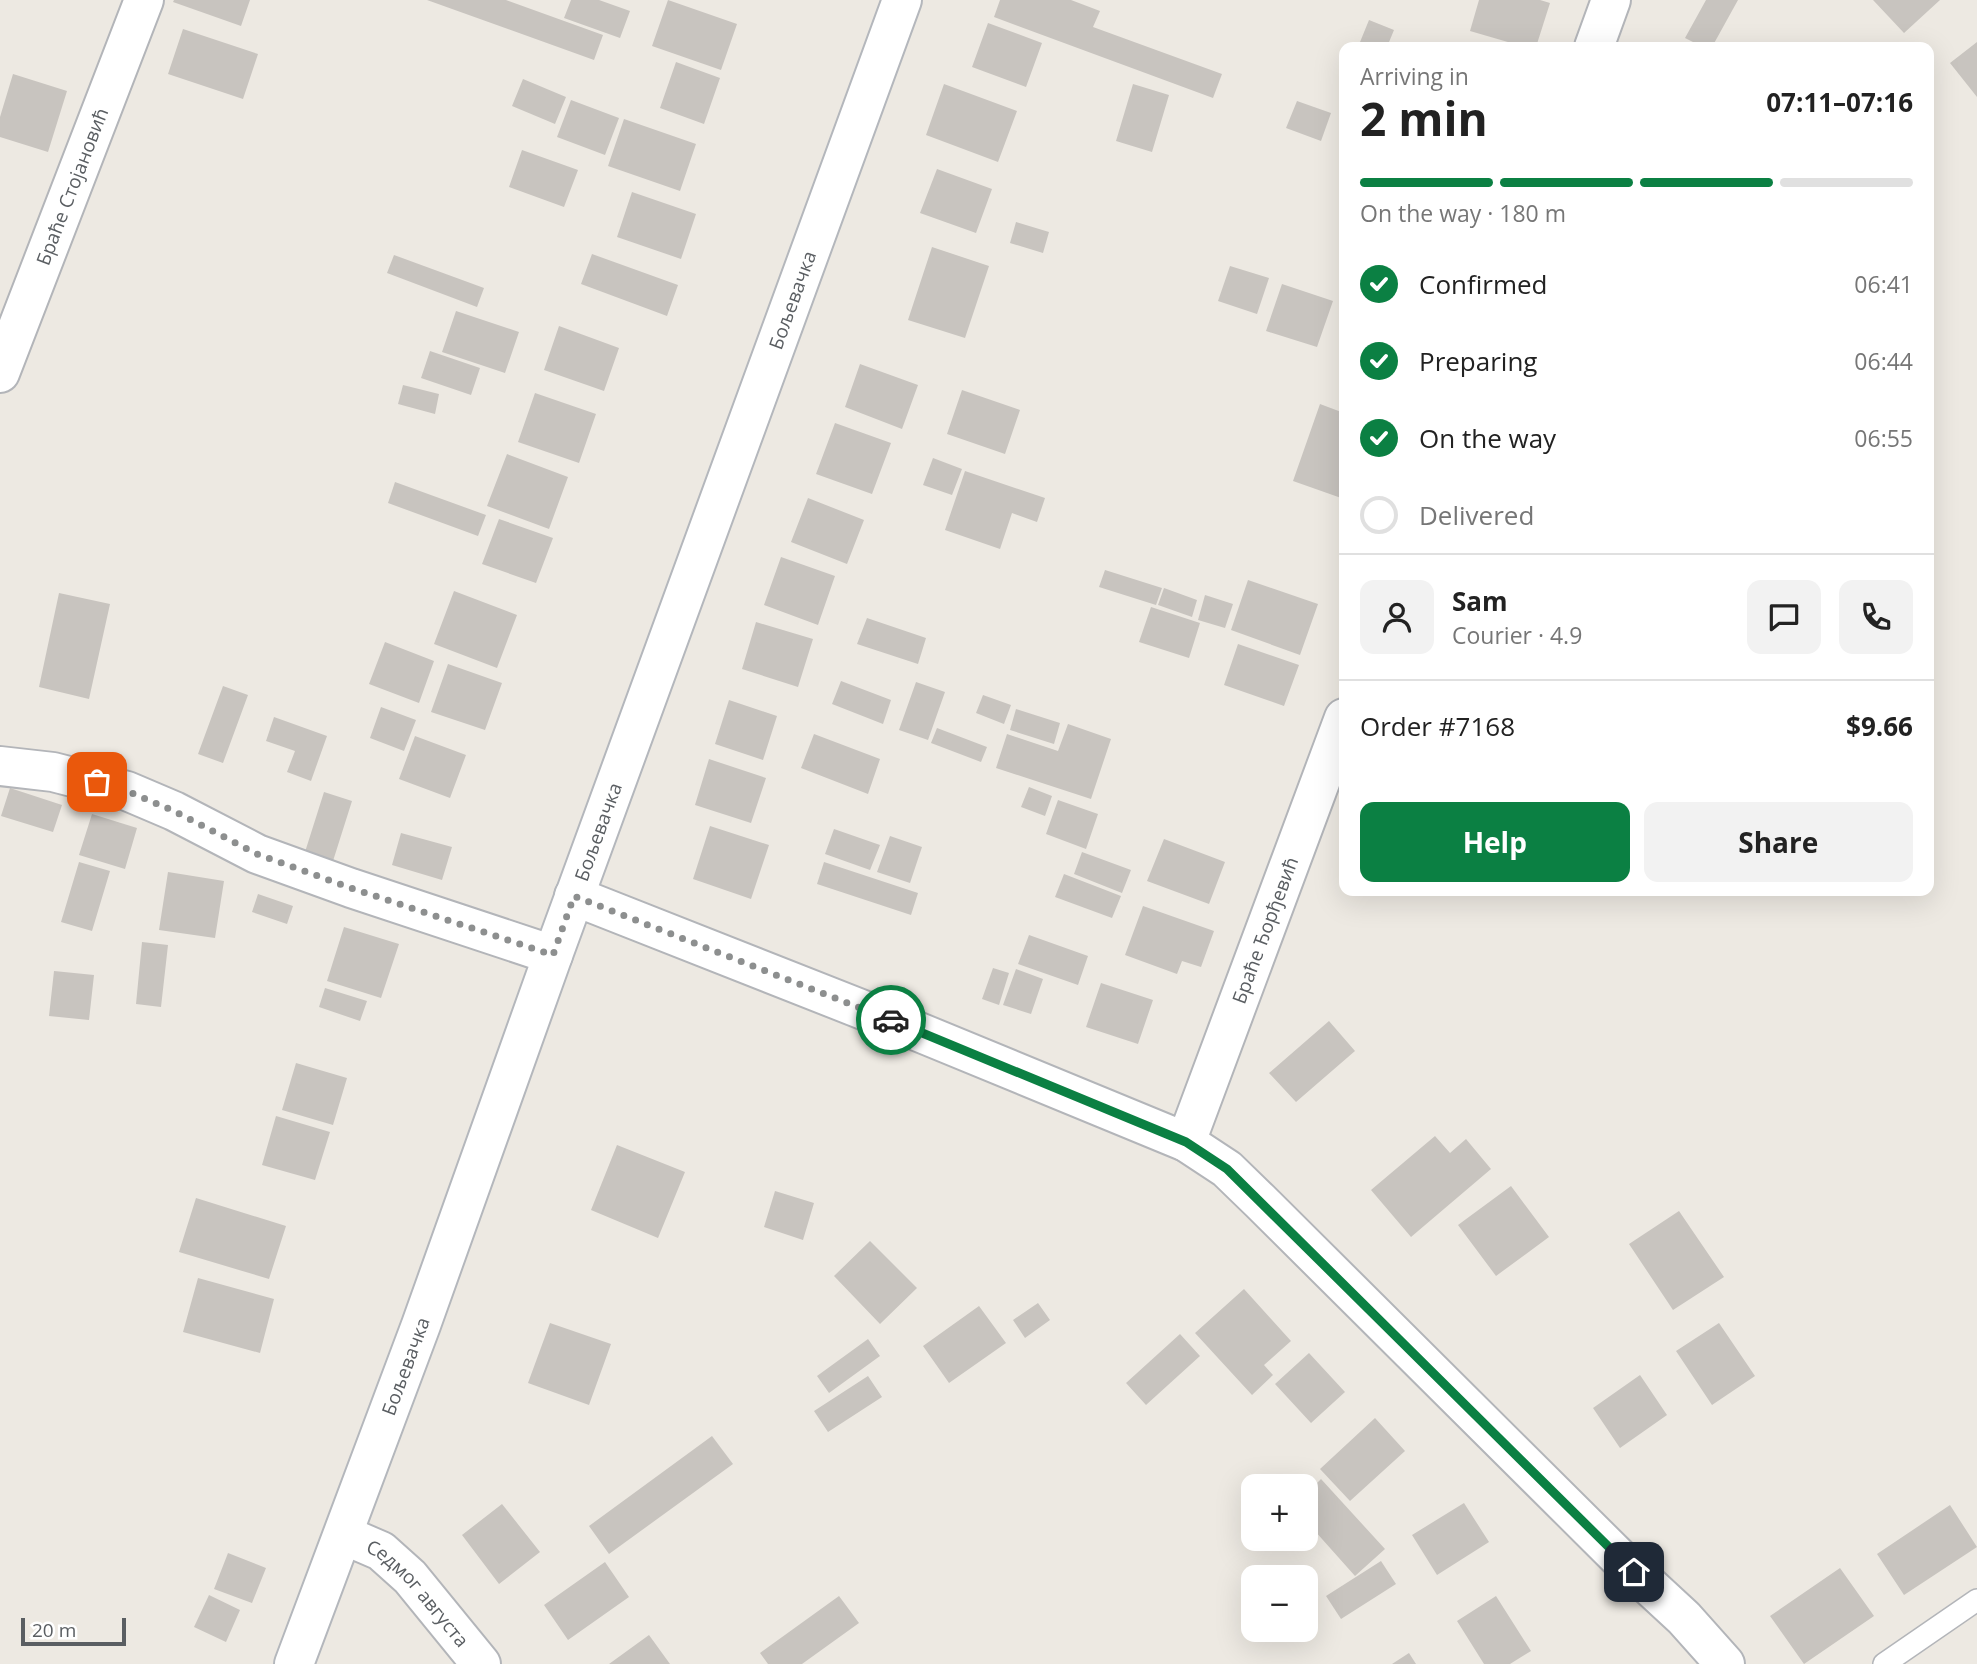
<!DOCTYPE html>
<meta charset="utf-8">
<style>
:root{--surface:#fff;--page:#f2f2f2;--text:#222;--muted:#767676;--line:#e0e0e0;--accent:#0b8043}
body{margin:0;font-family:"Open Sans",sans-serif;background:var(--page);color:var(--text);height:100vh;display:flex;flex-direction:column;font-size:26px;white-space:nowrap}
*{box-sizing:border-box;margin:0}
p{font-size:23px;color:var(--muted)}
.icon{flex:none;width:38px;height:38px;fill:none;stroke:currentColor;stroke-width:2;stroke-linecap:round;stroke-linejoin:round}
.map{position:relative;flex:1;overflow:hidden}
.drawer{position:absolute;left:1339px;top:42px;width:595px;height:854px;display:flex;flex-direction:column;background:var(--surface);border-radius:14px;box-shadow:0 7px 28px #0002}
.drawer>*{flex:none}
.controls{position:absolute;left:1241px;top:1474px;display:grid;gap:14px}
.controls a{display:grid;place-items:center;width:77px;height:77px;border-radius:14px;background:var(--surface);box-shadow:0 7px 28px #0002;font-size:35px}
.scale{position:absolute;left:21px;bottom:18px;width:105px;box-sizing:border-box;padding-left:7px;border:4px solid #5a5e62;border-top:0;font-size:19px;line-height:24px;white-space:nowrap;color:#5a5e62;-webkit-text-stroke:5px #fff;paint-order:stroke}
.pin{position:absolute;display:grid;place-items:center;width:60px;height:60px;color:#fff;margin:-30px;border-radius:14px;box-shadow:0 4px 10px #0006}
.courier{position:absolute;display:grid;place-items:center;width:70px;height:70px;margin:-35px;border:5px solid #0b8043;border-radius:50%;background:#fff;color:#222;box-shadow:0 2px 9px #0007}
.head em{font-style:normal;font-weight:700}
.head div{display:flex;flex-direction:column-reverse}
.head{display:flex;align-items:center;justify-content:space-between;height:119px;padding:0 21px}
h1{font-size:46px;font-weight:700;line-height:52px}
.bar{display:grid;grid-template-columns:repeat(4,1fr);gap:10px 7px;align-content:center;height:84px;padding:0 21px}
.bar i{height:9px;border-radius:5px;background:var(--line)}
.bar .current{background:var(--accent)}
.bar p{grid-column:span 4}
.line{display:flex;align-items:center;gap:18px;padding:0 21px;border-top:2px solid var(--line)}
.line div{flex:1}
.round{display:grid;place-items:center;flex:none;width:74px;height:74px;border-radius:14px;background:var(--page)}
ol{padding:0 21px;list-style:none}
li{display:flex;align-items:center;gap:21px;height:77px}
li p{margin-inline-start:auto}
li .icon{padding:7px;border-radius:50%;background:var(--accent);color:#fff;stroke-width:4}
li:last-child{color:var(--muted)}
li i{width:38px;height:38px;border:4px solid var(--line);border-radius:50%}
.button{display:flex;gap:14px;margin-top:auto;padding:14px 21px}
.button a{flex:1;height:80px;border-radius:14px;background:var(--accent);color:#fff;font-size:28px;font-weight:700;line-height:80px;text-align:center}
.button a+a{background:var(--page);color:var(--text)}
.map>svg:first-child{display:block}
.building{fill:#c8c4bf}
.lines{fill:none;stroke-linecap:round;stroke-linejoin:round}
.service-casing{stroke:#b3b5b9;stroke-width:24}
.minor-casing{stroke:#b3b5b9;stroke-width:42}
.secondary-casing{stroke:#b4b7bc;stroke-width:42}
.service{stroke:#fff;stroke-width:21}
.minor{stroke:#fff;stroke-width:38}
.secondary{stroke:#fff;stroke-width:38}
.done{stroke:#8d8f8f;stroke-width:7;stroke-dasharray:0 12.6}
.route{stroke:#0b8043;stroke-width:9}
.labels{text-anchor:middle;stroke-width:7;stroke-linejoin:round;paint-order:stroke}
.street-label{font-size:19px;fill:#5a5e62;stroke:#fff}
</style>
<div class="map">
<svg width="1977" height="1664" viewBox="0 0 1977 1664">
<rect width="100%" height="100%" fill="#ede9e2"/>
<path class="building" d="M174,0H250L241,26L173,2Z
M427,0H506L603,35L594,60Z
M571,0H599L630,11L620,38L564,18Z
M668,0L737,24L721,70L652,46Z
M1000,0H1071L1100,11L1093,27L1222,74L1213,98L994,17Z
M1479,0H1540L1550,3L1536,47H1525L1470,31Z
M1706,0H1738L1712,47H1703L1685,38Z
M1873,0H1940L1904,33Z
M1369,20L1394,30L1387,47H1358Z
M988,23L1042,43L1026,87L972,67Z
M183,29L258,54L243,99L168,74Z
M1977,42V97L1950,63Z
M676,62L720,78L704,124L660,108Z
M13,74L67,91L48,152L0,137V117Z
M523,79L566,97L555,124L512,106Z
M944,84L1017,111L998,162L926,135Z
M1133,84L1169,95L1152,152L1116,141Z
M571,100L619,118L605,155L557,137Z
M1297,101L1331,113L1321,141L1286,128Z
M624,119L696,144L680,191L608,166Z
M522,150L578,170L564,207L509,187Z
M937,169L992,189L976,233L920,213Z
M632,192L696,214L681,259L617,237Z
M1016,222L1049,232L1043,253L1010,243Z
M932,247L989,266L965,338L908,320Z
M592,254L678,285L667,316L581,284Z
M394,255L484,288L477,307L387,273Z
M1230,266L1269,278L1257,314L1218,301Z
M1282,284L1333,301L1317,347L1266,331Z
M456,311L519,332L505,373L442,352Z
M559,326L619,348L604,391L544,370Z
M430,351L480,368L471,395L421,378Z
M860,364L918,385L902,429L845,407Z
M403,385L439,394L435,414L398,404Z
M962,390L1020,410L1005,454L947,434Z
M535,393L596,414L579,463L518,442Z
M1320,404L1344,413V499L1293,481Z
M835,423L891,443L872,494L816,474Z
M507,454L568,477L549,529L487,506Z
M933,458L962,469L952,495L923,485Z
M965,471L1045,498L1037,522L1012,513L1000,549L945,530Z
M395,482L486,515L478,536L388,503Z
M808,498L864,520L847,564L791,542Z
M499,519L553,538L536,583L482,564Z
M781,557L835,576L818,625L764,605Z
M1105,570L1162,588L1156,605L1099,587Z
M1248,580L1318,604L1300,655L1231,630Z
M1164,588L1197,600L1192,617L1158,605Z
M454,591L517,615L497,668L434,644Z
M59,593L110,604L89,699L39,687Z
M1205,595L1233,604L1225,628L1198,620Z
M1151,607L1200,623L1189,658L1139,642Z
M867,618L926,638L918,664L857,644Z
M756,622L813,639L798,687L742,669Z
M385,642L434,661L419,703L369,684Z
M1238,644L1299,665L1284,706L1224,685Z
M448,664L502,683L485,730L431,712Z
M841,681L891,700L883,724L832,704Z
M916,682L945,692L928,740L899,730Z
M223,686L248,695L223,763L198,754Z
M983,695L1011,705L1004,724L976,713Z
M729,700L777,716L763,760L715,744Z
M381,707L416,720L404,751L370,738Z
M1016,709L1060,723L1054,744L1010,730Z
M274,717L327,736L311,781L287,772L295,751L266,741Z
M1068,724L1111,739L1091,799L996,768L1007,734L1058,751Z
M937,728L987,747L981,762L931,743Z
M814,734L880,759L868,794L801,768Z
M415,736L466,755L450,798L399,779Z
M709,759L766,778L751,823L695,805Z
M1029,787L1052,796L1045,816L1021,807Z
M10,788L62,805L53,832L1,816Z
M324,792L352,801L333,861L305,852Z
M1058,800L1098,814L1086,849L1046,834Z
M92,814L137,828L125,869L79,855Z
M710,826L769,845L751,899L693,879Z
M834,829L880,845L870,870L825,854Z
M401,833L452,847L442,880L392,865Z
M890,836L922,847L910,883L877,872Z
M1164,839L1225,862L1209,904L1147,881Z
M1082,852L1131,870L1122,893L1074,874Z
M79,862L110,871L92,931L61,922Z
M824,862L918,893L911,915L817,884Z
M168,872L224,881L215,938L159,930Z
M1064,874L1121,896L1112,918L1055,897Z
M258,894L293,906L287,924L252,912Z
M1143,906L1214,931L1201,967L1182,961L1177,974L1125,955Z
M344,927L399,944L381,998L327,981Z
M1029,935L1088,956L1078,985L1018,964Z
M142,942L168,945L161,1007L136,1004Z
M993,968L1009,973L999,1005L982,999Z
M1016,969L1043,979L1031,1014L1003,1005Z
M54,971L94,975L89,1020L49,1016Z
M1101,983L1153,1000L1138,1044L1086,1027Z
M325,988L367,1001L360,1021L319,1007Z
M1329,1021L1355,1051L1296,1102L1269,1073Z
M296,1063L347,1078L333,1125L282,1110Z
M276,1116L330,1132L315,1180L262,1165Z
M1435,1136L1450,1153L1466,1139L1491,1169L1411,1237L1371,1190Z
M617,1145L685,1172L658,1238L591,1210Z
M1511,1186L1549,1237L1496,1276L1458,1225Z
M775,1191L814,1203L803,1240L764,1227Z
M196,1198L286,1226L269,1279L179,1252Z
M1679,1211L1724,1277L1673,1310L1629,1244Z
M870,1241L917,1288L880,1324L834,1276Z
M198,1278L274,1299L260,1353L183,1332Z
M1244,1289L1291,1341L1264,1365L1273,1375L1252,1395L1195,1333Z
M1038,1303L1050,1320L1025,1338L1013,1320Z
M979,1306L1006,1343L949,1383L923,1346Z
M550,1323L611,1344L589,1405L528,1383Z
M1719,1323L1755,1376L1712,1405L1676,1351Z
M1180,1334L1200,1356L1146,1405L1126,1383Z
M868,1339L880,1356L829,1393L817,1376Z
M1309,1353L1345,1392L1311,1423L1275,1384Z
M1640,1375L1667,1415L1620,1448L1593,1408Z
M868,1376L882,1397L828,1432L814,1411Z
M1375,1418L1405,1451L1350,1501L1320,1469Z
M712,1436L733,1464L609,1554L589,1526Z
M1321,1479L1385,1549L1355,1576L1306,1521V1494Z
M1464,1503L1489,1542L1437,1575L1412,1535Z
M502,1504L540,1552L499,1584L462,1535Z
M1950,1505L1977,1547L1904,1595L1877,1554Z
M228,1553L266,1568L252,1603L214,1589Z
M1381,1561L1396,1584L1341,1619L1326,1596Z
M605,1562L629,1597L568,1640L544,1605Z
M1840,1568L1874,1616L1804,1664L1770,1616Z
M209,1595L240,1610L226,1642L194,1627Z
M839,1596L859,1623L802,1664H768L760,1653Z
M1496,1596L1531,1651L1510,1664H1484L1457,1621Z
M649,1635L670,1664H609Z
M1409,1653L1416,1664H1392Z"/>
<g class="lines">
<defs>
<path id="service" d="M1884,1664L1977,1600"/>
<g id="minor">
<path d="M1594,47L1611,0"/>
<path id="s1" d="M0,373L144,0"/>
<path d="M0,766L53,772L127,791L174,811L257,854L351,888L553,955"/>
<path d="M574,896L914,1030L1186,1142L1227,1169L1260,1201L1618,1557L1684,1618L1725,1664"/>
<path id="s2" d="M1186,1142L1344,718"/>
<path id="s3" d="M344,1535L381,1551L410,1577L481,1664"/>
</g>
<g id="secondary">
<path id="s4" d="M294,1664L421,1325L553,955L902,0"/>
</g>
</defs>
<use href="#service" class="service-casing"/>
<use href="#minor" class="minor-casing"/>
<use href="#secondary" class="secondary-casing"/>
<use href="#service" class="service"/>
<use href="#minor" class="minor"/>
<use href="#secondary" class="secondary"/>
</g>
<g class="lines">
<path class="done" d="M97,782L127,791L174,811L257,854L351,888L553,955L574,896L891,1020"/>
<path class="route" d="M891,1020L1186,1142L1227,1169L1634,1572"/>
</g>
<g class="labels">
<g class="street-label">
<text dy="7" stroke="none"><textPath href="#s1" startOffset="200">Браће Стојановић</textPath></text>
<text dy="7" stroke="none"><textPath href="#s4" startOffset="1452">Бољевачка</textPath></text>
<text dy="7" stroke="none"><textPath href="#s4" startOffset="886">Бољевачка</textPath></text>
<text dy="7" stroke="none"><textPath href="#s2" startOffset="226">Браће Ђорђевић</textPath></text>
<text dy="7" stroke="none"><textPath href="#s4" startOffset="318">Бољевачка</textPath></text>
<text dy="7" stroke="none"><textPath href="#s3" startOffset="96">Седмог августа</textPath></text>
</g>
</g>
</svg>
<div class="controls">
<a>+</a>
<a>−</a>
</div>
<div class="scale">20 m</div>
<div class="pin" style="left:97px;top:782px;background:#ea580c"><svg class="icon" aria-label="bag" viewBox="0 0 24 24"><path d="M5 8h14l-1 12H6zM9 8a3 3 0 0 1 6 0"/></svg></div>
<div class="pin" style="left:1634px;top:1572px;background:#1f2937"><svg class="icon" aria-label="home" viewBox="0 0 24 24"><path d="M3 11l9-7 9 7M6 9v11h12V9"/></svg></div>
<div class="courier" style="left:891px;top:1020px"><svg class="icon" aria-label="car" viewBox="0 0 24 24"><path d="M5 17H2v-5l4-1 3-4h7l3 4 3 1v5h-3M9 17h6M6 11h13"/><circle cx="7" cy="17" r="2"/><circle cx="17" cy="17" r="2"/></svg></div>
<section class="drawer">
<div class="head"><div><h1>2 min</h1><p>Arriving in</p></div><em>07:11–07:16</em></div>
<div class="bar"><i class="current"></i><i class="current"></i><i class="current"></i><i></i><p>On the way · 180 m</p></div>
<ol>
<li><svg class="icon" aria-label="check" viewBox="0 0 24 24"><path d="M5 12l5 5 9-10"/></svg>Confirmed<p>06:41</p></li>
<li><svg class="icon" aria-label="check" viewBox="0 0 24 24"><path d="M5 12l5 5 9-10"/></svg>Preparing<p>06:44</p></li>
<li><svg class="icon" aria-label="check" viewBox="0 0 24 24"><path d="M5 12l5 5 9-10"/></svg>On the way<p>06:55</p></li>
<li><i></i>Delivered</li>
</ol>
<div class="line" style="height:126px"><a class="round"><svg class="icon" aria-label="person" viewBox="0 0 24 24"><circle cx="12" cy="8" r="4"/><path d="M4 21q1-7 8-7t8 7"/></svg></a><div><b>Sam</b><p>Courier · 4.9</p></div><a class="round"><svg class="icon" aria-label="chat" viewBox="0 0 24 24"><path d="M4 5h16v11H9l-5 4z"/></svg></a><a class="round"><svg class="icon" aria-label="phone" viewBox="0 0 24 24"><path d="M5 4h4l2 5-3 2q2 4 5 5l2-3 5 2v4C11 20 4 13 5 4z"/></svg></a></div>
<div class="line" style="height:91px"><div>Order #7168</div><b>$9.66</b></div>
<div class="button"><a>Help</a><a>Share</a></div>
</section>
</div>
